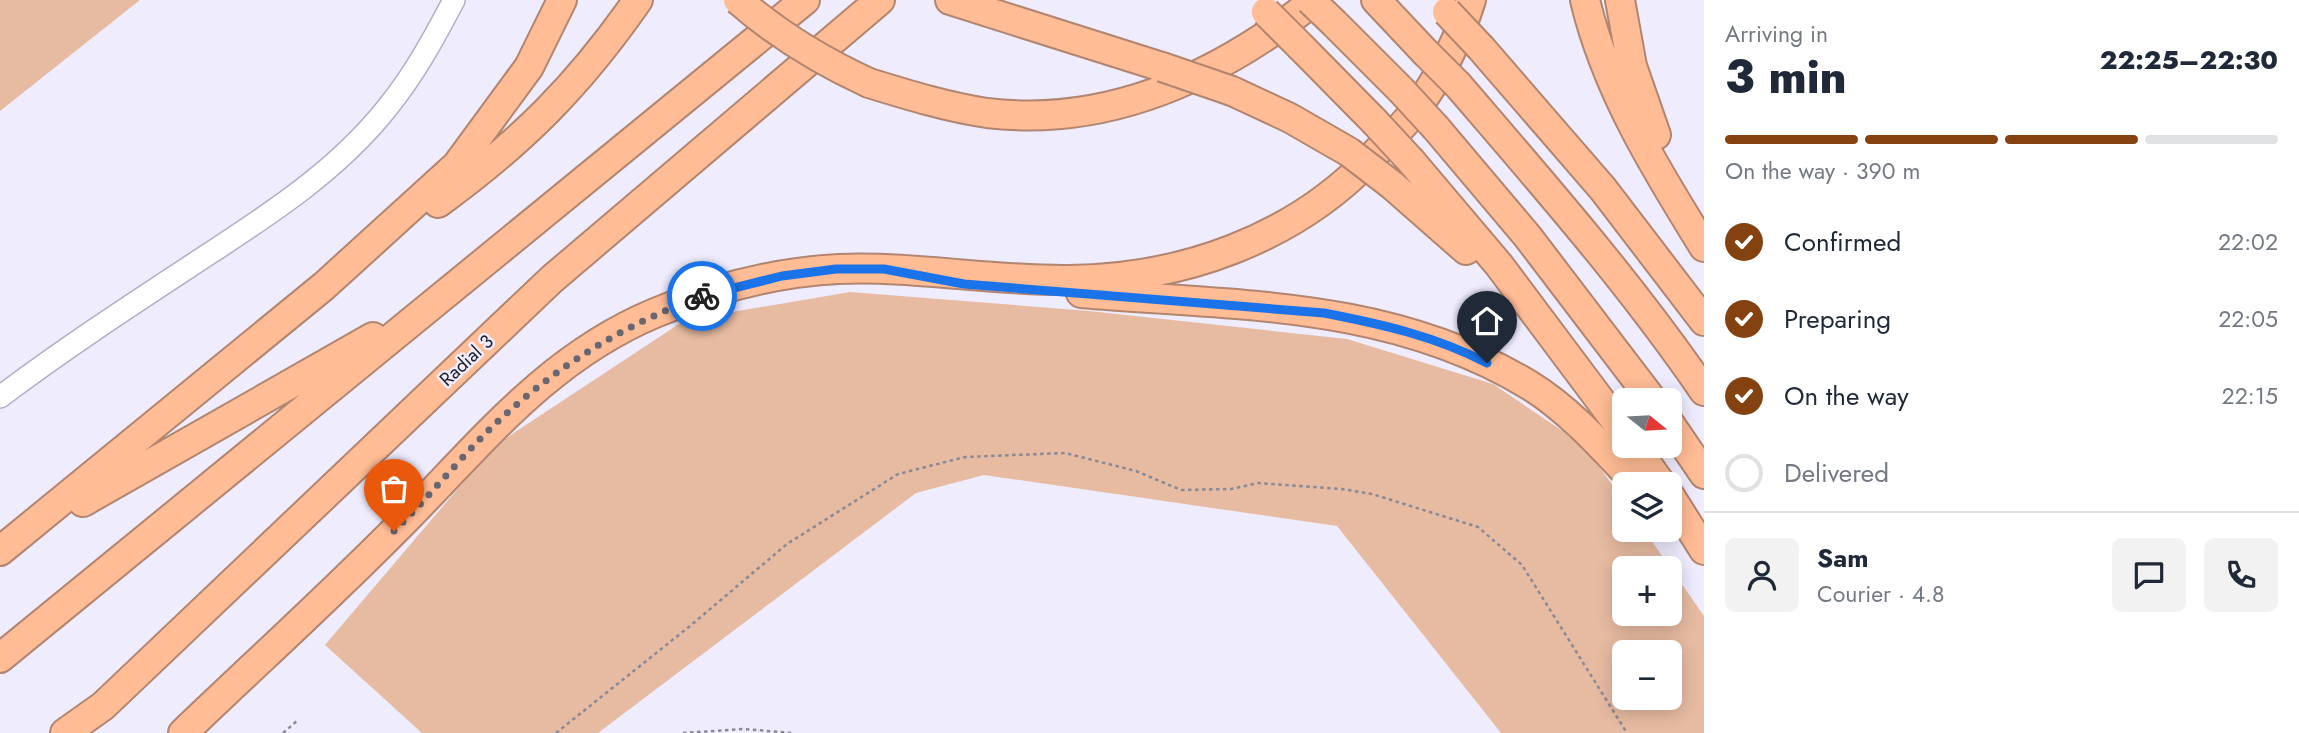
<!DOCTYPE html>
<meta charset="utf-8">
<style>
:root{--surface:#fff;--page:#f2f2f3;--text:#1f2937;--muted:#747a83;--line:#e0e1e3;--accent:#854211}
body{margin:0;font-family:Jost,sans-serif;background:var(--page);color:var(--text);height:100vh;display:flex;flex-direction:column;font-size:26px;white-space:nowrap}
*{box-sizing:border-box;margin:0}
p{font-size:23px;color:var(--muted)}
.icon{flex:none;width:38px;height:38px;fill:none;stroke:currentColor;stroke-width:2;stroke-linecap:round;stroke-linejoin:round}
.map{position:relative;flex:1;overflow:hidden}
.sheet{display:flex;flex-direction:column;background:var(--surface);width:595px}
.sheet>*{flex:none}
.needle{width:46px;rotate:108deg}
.controls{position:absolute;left:1612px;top:388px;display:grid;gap:14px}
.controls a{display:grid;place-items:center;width:70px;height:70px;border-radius:10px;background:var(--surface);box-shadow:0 4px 18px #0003;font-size:35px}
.pin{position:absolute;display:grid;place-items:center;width:60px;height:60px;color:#fff;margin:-72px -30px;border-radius:50% 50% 50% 0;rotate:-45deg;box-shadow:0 0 7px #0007}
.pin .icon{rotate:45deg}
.courier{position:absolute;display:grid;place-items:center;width:70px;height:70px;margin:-35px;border:5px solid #1a73e8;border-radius:50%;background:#fff;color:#222;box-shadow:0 2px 9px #0007}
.overview em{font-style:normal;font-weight:800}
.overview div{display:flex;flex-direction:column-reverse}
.overview{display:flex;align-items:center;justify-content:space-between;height:119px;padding:0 21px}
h1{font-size:46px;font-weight:800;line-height:52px}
.bar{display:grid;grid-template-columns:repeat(4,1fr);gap:10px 7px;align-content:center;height:84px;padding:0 21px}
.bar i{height:9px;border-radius:5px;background:var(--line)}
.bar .current{background:var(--accent)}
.bar p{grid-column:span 4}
.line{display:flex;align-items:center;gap:18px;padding:0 21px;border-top:2px solid var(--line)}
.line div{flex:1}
.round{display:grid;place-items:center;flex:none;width:74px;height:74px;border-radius:10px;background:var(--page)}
ol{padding:0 21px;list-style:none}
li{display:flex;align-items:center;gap:21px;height:77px}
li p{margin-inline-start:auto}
li .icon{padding:7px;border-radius:50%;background:var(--accent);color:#fff;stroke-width:4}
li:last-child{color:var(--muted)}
li i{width:38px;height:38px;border:4px solid var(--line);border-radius:50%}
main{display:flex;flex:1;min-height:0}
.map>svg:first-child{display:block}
.green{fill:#e7bba2;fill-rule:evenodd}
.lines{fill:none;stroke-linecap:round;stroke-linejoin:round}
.secondary-casing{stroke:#b0adc7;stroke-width:24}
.highway-casing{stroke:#b1856f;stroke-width:32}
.path{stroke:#898895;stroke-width:2.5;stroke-dasharray:3.5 3.5;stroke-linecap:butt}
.secondary{stroke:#fff;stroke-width:21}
.highway{stroke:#ffbc95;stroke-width:28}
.highway-bridge-casing{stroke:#b1856f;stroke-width:32;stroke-linecap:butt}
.highway-bridge{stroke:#ffbc95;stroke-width:28}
.done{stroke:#676673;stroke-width:7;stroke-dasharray:0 12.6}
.route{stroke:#1a73e8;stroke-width:9}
.labels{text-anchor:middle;stroke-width:5;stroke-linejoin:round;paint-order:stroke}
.street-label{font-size:19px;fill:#1f1e28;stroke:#eeecfd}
</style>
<main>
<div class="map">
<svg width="1704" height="733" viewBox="0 0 1704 733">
<rect width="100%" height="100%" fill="#eeecfd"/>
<path class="green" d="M0,0H140L0,111Z
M850,292L1089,311L1347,339L1493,384L1585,446L1624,502V530H1644L1704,616V733H1501L1337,526L984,475L916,493L598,733H422L325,645L494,446L685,320ZM1624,569H1670V614H1624ZM1624,653H1670V698H1624Z"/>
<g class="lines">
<defs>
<path id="secondary" d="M0,397C61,351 125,309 189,267C259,221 334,175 387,108C414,75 434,38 454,0"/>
<path id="highway" d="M950,0L1162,67
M1376,0L1425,52
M1585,0C1606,89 1656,170 1704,247
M1620,0L1632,66L1656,135
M1334,23L1401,90
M1302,48L1374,121
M1481,48L1603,189L1704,321
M869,83C908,95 947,107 987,113C1111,128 1221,75 1315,0
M1458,85C1543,184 1630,283 1704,391
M1232,91L1290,118L1349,152
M1436,128L1528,237L1653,401
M1411,161L1499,265L1624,432
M1392,185L1466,250
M438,203C522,142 579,85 638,0
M1081,293C1237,306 1390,301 1529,385C1570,410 1605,450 1638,485
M1670,424L1704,474
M1634,446L1662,485
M1670,496L1704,550
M83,502L373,337
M0,551L324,286L457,165L529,67L562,0
M0,658L805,0
M65,733L103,706L552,279L880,0
M183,733C259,660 338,589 412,513C487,436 552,356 655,313C712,289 777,272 839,269C916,266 993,281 1069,280C1181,279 1292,240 1370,159C1384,144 1401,129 1413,113C1438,80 1459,39 1471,0"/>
</defs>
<use href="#secondary" class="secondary-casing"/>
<use href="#highway" class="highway-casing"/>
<path class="path" d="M283,733L298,720
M556,733L690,626L787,544L898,474L965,457L1065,453L1136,471L1181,490L1231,489L1258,483L1342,489L1372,494L1478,527L1522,565L1627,733
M683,733L744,729L792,733"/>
<use href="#secondary" class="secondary"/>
<use href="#highway" class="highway"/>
<defs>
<path id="highway-bridge" d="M738,0C778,35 821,61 869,83
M1310,0L1334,23
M1266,12L1302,48
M1447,12L1481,48
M1425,52L1458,85
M1162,67L1232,91
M1401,90L1436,128
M1374,121L1411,161
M1349,152L1392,185"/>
</defs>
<use href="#highway-bridge" class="highway-bridge-casing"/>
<use href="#highway-bridge" class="highway-bridge"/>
</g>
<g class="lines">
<path class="done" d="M394,531C429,497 459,459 494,425C555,367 623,325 702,296"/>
<path class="route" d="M702,296L782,276L836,269H884L964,284L1324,313C1381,324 1435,336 1487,363"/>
</g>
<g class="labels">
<g class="street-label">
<text transform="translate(466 360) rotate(-43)" y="7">Radial 3</text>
</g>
</g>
</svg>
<div class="controls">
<a><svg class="needle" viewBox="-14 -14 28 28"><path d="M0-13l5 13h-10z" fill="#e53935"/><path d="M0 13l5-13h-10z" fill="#747a83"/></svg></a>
<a><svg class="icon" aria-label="layers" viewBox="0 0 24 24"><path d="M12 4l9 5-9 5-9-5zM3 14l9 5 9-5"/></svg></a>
<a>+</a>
<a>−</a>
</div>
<div class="pin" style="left:394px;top:531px;background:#ea580c"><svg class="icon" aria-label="bag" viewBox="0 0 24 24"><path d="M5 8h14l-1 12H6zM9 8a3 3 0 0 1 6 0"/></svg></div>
<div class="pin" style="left:1487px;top:363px;background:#1f2937"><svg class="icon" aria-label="home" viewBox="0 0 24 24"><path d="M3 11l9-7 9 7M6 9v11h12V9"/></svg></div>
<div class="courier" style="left:702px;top:296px"><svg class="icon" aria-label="bike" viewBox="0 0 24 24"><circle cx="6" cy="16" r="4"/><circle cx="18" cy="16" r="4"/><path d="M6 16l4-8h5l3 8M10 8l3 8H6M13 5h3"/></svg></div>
</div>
<section class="sheet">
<div class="overview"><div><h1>3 min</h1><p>Arriving in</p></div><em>22:25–22:30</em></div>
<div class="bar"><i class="current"></i><i class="current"></i><i class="current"></i><i></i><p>On the way · 390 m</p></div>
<ol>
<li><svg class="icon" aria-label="check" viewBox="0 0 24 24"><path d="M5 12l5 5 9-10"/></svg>Confirmed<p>22:02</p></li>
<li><svg class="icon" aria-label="check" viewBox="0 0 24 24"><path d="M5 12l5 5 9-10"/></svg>Preparing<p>22:05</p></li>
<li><svg class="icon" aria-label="check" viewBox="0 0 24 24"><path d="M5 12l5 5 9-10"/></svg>On the way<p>22:15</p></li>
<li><i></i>Delivered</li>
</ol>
<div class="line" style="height:126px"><a class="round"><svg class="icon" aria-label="person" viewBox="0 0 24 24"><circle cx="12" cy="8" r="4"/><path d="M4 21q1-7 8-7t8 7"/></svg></a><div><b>Sam</b><p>Courier · 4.8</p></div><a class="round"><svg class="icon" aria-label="chat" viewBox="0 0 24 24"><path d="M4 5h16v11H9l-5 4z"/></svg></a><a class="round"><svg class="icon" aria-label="phone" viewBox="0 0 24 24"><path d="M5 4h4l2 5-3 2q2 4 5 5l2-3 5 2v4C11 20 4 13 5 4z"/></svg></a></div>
</section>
</main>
